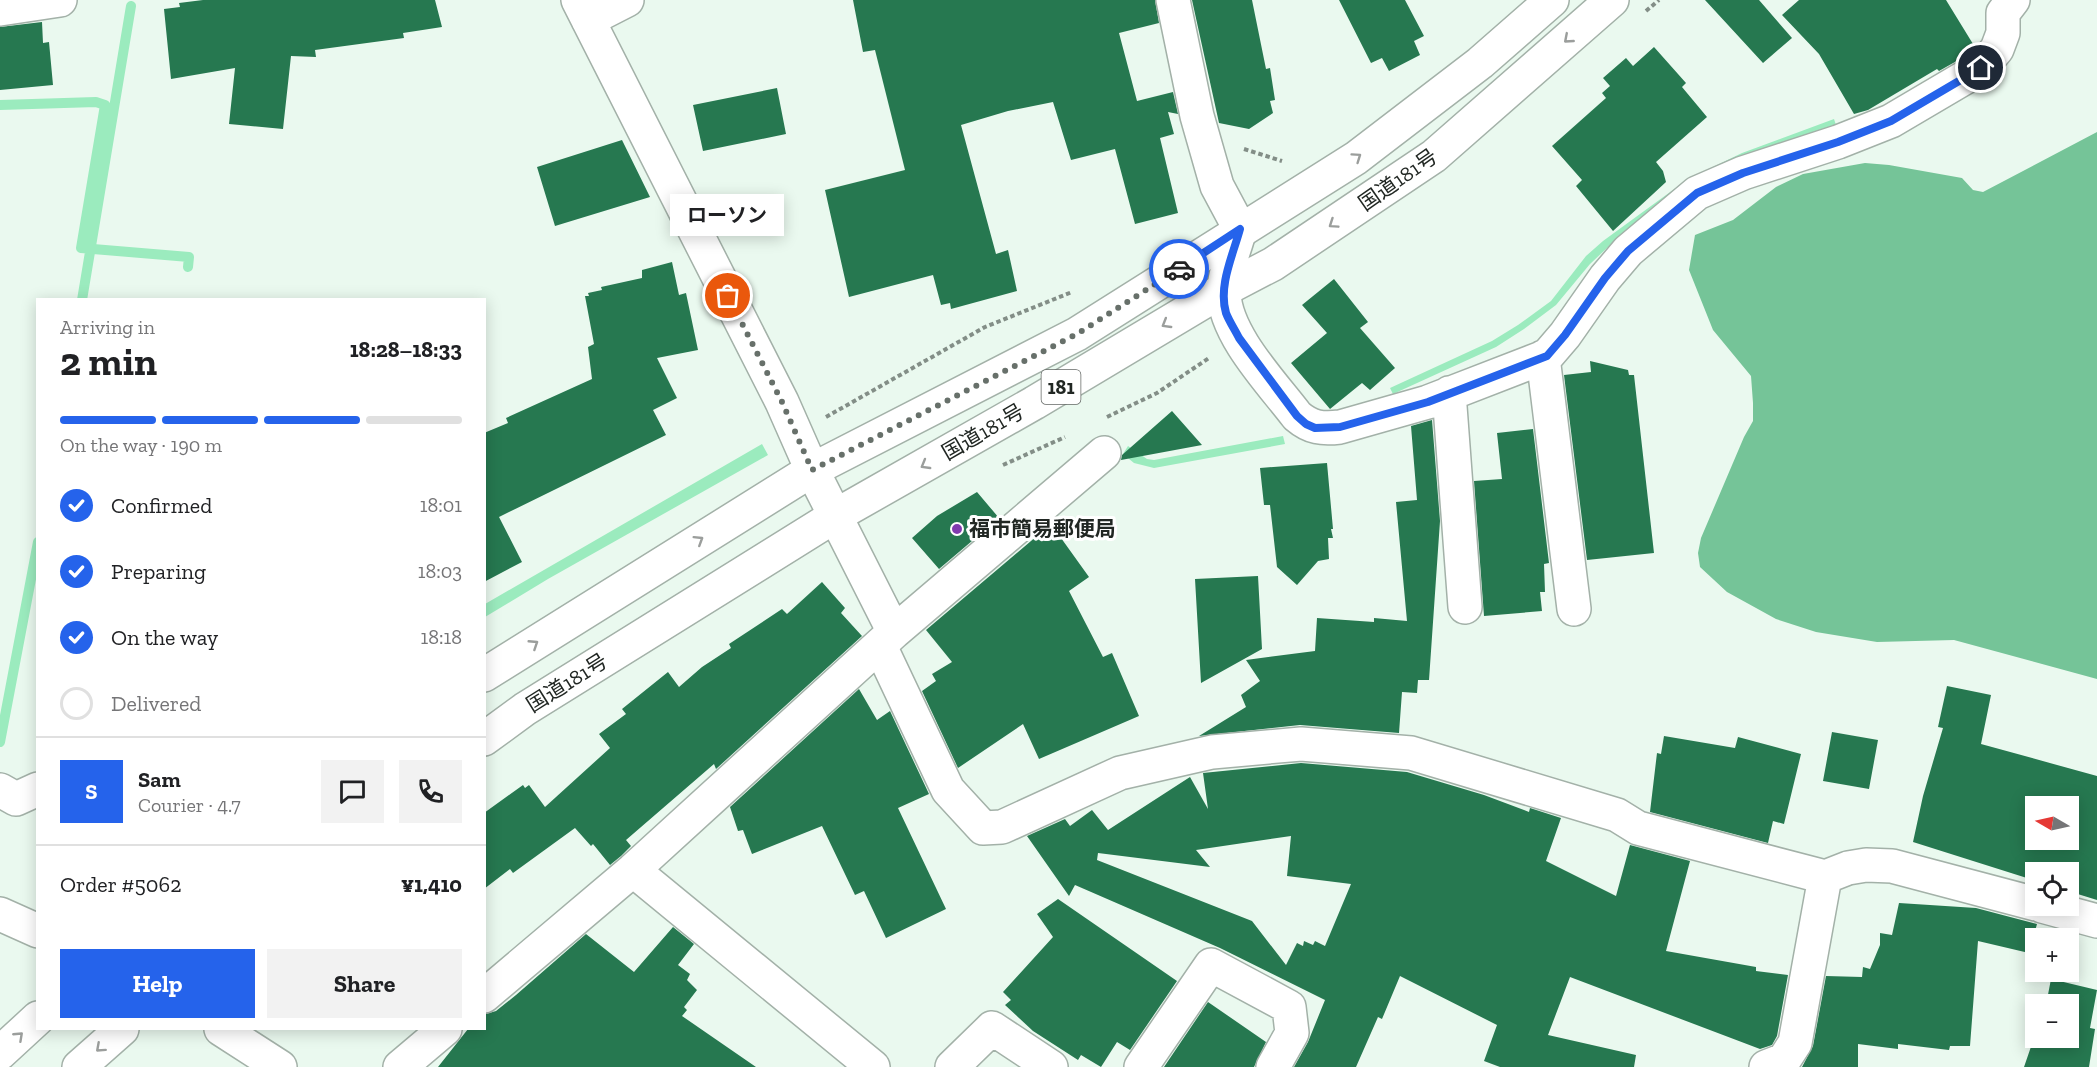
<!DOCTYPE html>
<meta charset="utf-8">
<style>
:root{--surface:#fff;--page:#f2f2f2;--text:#202124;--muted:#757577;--line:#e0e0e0;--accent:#2563eb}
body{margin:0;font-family:"Zilla Slab","Noto Sans JP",serif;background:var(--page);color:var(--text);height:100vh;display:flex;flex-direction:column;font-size:22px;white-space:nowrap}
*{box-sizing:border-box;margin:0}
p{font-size:20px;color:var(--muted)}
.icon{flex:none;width:33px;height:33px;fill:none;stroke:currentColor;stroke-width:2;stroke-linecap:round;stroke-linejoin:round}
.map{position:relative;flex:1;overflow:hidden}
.details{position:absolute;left:36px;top:298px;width:450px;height:732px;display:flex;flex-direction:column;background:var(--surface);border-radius:0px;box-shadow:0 3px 15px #0003}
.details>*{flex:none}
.needle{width:39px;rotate:279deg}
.tools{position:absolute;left:2025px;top:796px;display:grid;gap:12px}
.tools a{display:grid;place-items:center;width:54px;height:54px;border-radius:0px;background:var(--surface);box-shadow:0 3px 15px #0003;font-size:30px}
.pin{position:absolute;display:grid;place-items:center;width:51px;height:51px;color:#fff;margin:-26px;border:3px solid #fff;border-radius:50%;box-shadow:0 2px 6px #0007}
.courier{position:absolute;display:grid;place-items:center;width:60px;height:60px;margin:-30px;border:4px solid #2563eb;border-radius:50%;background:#fff;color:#222;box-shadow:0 2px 8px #0007}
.bubble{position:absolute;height:42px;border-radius:0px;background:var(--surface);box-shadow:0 3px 15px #0003;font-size:20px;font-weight:700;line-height:42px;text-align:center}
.headline em{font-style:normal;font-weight:700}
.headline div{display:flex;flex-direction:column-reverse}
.headline{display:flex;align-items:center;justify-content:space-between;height:102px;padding:0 24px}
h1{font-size:39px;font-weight:700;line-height:45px}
.bar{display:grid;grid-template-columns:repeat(4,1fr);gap:9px 6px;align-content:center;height:72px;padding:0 24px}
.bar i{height:8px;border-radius:4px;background:var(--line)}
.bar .on{background:var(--accent)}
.bar p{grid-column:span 4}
.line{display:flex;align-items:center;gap:15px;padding:0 24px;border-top:2px solid var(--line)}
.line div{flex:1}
.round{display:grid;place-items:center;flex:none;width:63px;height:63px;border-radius:0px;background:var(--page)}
ol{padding:0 24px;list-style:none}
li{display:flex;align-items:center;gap:18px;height:66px}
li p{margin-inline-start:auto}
li .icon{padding:6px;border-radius:50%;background:var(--accent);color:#fff;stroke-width:4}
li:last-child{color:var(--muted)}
li i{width:33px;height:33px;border:3px solid var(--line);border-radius:50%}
.button{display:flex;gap:12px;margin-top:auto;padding:12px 24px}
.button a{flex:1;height:69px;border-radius:0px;background:var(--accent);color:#fff;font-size:24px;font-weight:700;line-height:69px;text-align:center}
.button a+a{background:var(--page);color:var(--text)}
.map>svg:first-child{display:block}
.forest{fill:#75c498}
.water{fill:#9bebbe}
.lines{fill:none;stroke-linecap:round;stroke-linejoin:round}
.stream{stroke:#9bebbe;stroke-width:10}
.building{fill:#267850;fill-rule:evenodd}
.minor-casing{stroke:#a3b1a8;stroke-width:36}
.highway-casing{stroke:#a3b1a8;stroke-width:36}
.path{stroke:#838e87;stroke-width:4;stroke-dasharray:4.5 3;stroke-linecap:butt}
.minor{stroke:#fff;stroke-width:33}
.highway{stroke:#fff;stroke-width:33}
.oneway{stroke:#9b9e9c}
.done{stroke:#67706a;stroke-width:6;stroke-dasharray:0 10.8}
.route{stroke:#2563eb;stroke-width:8}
.poi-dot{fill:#803baf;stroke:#fff;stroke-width:2}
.labels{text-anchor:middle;stroke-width:6;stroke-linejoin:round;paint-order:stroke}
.shield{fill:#fff;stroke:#646865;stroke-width:1.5}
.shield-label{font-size:20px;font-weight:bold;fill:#212723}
.street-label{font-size:21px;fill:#212723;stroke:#fff}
.poi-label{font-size:21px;font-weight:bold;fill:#212723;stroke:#fff;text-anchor:start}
</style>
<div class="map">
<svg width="2097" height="1067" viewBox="0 0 2097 1067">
<rect width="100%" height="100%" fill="#eaf9ef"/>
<path class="forest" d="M2097,132V679L1954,640L1877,642L1816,632L1776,619L1727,592L1700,567L1698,553L1701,538L1744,437L1753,421V403L1751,376L1713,330L1689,270L1695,235L1733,220L1776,187L1803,174L1865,163L1889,165L1962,178L1973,190L1983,192Z"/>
<path class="water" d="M1834,119L1836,125L1690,184L1607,248L1590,264L1556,305L1524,329L1496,347L1393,394L1390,388L1492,341L1518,325L1551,301L1586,256L1603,241L1688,179L1742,153Z
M1283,436L1285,444L1154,468L1134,463L1123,454L1128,446L1147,459L1154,460Z
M762,444L768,455L548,579L485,617V604Z"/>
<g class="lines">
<path class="stream" d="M0,105L96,102L105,105L81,248L189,257L188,267
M82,300L131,6
M0,742L38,542"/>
</g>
<path class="building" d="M203,0H435L442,27L403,33L404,38L315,50L316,57L291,56L283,129L229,124L235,68L171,79L164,9L180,7L179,3Z
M853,0H1155L1159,23L1119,33L1137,101L1173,92L1178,114L1168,112L1174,134L1160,138L1178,213L1135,224L1115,149L1071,160L1053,102L1008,111L961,125L996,254L1008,250L1017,291L951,309L950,303L941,305L933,275L849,297L825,190L905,170L875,50L863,52Z
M1192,0H1252L1266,69L1270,68L1275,100L1270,101L1273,113L1249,129L1219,123Z
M1339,0H1405L1424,36L1414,41L1420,55L1389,71L1382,58L1371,63Z
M1705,0H1759L1792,38L1763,63Z
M1799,0H1946L1973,44L1966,49L1969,54L1939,71L1937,69L1868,110L1854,114L1819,54L1782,15Z
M42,22L43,43L49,42L53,85L0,90V27Z
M1654,47L1686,83L1682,87L1707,117L1656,162L1663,171L1666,182L1613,231L1576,186L1582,180L1552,146L1606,98L1602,93L1610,86L1603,78L1626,58L1633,66Z
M777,88L786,134L703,151L693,105Z
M622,140L650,197L555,226L537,167Z
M672,262L679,295L686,293L698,350L657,358L677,398L653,410L666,435L499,517L522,562L484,582V433L508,423L506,418L592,379L588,347L594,344L585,296H589L588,293L602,290L601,287L642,278V270Z
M1334,279L1368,322L1360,328L1395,368L1370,390L1362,383L1330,409L1291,363L1327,333L1302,305Z
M1590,361L1628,370L1629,375H1634L1654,553L1587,560L1564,375L1591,372Z
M1172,411L1202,445L1121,460L1122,455Z
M1432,420L1440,521L1429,680H1418L1417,693L1402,692L1399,733L1300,725L1199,736L1246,707L1241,695L1260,681L1246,660L1315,651L1317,618L1374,622V618L1407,621L1396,502L1417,500L1411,426Z
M1533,429L1549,563L1544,564L1545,592H1540L1542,611L1484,616L1474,481L1502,479L1497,433Z
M1327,463L1333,529H1331L1333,538H1328L1329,559L1318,561L1297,585L1277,567L1270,505H1264L1260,468Z
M977,492L999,518L939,569L912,538L937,516Z
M1051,524L1089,577L1069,591L1103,657L1112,653L1139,716L1039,759L1023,724L958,768L922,691L936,681L932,674L952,662L926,630Z
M1258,576L1262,649L1201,683L1195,579Z
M822,582L845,608L841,613L862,636L716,769L714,764L626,840L631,846L621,856L610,865L593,844L591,846L575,828L513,873L510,869L484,889V813L523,785L525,788L529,785L545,807L610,748L599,734L626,714L622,709L668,672L679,687L702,667L731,648L729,644L782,609L787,614Z
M1947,686L1991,695L1981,744L2097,776V900L2068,891V873H2036V881L1913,842L1923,796L1943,728L1938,727ZM2036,807H2068V840H2036Z
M859,689L877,720L890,711L929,794L898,808L946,909L886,938L864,891L855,895L822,826L752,854L743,830L738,831L730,807Z
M1832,732L1878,740L1869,789L1823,781Z
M1664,736L1735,748L1738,737L1801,754L1784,824L1773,821L1768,843L1650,812L1657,753L1661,754Z
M1301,763L1407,772L1484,795L1529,812L1530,808L1561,818L1546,861L1616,896L1630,845L1690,861L1666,951L1756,967V971L1788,975L1777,1036L1772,1045L1760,1049L1570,977L1548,1035L1636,1055L1634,1067H1500L1484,1061L1497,1025L1400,976L1382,1019L1378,1017L1356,1067H1294L1308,1042L1325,1000L1220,948L1075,885L1069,896L1027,836L1065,819L1070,826L1092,810L1108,830L1190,777L1208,809L1203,773ZM1291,836L1287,876L1351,884L1325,946L1315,941L1313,945L1304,941L1303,946L1297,943L1286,965L1252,921L1097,860L1098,853L1210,867L1196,850Z
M1058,899L1177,981L1130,1050L1117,1042L1101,1067L1081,1055L1078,1060L1033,1031L1005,1005L1011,1000L1003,992L1053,937L1037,914Z
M1899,903L1976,908L2037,924L2029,953L1978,941L1970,1046H1950L1949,1050L1898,1044V1049L1858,1044V1067H1802L1813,1046L1826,976L1862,977L1863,967L1870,969L1880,945V933L1892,935Z
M673,927L694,944L678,965L690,974L687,980L697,990L684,1007L687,1010L682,1016L756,1067H438L468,1029H484L486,1014L496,1011L516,995L586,934L634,972Z
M2051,979L2097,990L2090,1028L2095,1029L2089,1067H2024L2034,1038H2068V1005H2046Z
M1208,1002L1266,1042L1254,1067H1164Z"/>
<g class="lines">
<defs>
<path id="minor" d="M578,0L782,402L812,470L894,632
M1173,0L1197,116L1217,186L1240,229C1236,247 1223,275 1224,293C1225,335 1272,383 1297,416C1311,428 1322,429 1340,427L1428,402L1547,356L1565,335L1605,278L1628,251L1697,193L1743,173L1838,142L1891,121L1981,68L1997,49L2003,33V13L2013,0
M0,9L60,0
M588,20L627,0
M1543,357L1574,609
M1449,393L1465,607
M880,646L948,790L983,828L1002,827L1120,773L1212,752L1301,744L1411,753L1617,815L1638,828L1825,877L1848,868L1866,865L1892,866L2036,904
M0,790L16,799L38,789
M633,870L873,1067
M2042,906L2097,921
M0,914L38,931
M484,996L633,870L894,632L1104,453
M221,1029L280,1067
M400,1067L445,1029
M952,1067L992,1028L1051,1067
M1141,1067L1211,965L1289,1007L1292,1033L1273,1067
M1766,1067L1784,1060L1795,1043L1825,877"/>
<path id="highway" d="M484,675L812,470L1077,334L1356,158L1480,63L1552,0
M484,739L525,709L835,516L1034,403L1223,290L1273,264L1434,156L1612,0
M0,1053L38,1018
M79,1067L122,1029"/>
</defs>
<use href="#minor" class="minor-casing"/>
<use href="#highway" class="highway-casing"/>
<path class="path" d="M1646,11L1659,0
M1244,149L1282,161
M826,417L985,327L1072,292
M1107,417L1157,393L1209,358
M1003,465L1065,437"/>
<use href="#minor" class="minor"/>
<use href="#highway" class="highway"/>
</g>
<defs><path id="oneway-chevron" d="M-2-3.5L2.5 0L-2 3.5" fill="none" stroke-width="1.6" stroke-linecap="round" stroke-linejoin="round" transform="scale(1.5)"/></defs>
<g class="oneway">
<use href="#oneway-chevron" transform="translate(1568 39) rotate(139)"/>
<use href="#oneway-chevron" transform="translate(1357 157) rotate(-35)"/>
<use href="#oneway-chevron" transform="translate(1333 224) rotate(146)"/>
<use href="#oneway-chevron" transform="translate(1166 324) rotate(149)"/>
<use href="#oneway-chevron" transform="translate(925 465) rotate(150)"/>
<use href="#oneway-chevron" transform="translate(699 540) rotate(-32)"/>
<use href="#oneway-chevron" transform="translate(534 644) rotate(-33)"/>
<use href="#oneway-chevron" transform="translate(19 1036) rotate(-43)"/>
<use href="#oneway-chevron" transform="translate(100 1048) rotate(138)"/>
</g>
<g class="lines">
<path class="done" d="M728,296L782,402L812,470L1077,334L1179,269"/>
<path class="route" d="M1179,269L1240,229C1233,255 1218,286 1226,313C1229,321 1235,330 1239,338L1297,416L1306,424L1315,428L1340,427L1428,402L1547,356L1565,335L1605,278L1628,251L1697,193L1743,173L1838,142L1891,121L1981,68"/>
</g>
<circle class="poi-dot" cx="957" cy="529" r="6"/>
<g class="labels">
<rect class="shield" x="1041.5" y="370" width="39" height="34" rx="4.5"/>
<g class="shield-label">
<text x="1061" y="394">181</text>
</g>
<g class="street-label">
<text transform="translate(1398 180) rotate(-35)" y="7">国道181号</text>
<text transform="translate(983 432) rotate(-30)" y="7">国道181号</text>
<text transform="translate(567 683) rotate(-32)" y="7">国道181号</text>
</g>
<g class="poi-label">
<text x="969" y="536">福市簡易郵便局</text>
</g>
</g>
</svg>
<div class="tools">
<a><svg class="needle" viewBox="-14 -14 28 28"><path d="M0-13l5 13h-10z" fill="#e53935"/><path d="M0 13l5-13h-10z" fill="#757577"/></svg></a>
<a><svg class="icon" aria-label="locate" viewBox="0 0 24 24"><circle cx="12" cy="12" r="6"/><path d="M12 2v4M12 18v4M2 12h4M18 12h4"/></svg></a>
<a>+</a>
<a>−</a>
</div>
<div class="pin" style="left:728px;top:296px;background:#ea580c"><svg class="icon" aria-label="bag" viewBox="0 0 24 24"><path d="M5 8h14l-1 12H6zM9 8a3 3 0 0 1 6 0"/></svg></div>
<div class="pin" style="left:1981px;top:68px;background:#1f2937"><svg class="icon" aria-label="home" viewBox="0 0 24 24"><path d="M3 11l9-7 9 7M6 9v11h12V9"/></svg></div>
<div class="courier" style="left:1179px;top:269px"><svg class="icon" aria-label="car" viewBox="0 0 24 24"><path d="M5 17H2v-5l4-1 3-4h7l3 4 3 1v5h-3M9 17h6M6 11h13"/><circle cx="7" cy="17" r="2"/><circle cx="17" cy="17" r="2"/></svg></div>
<div class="bubble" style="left:670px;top:194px;width:114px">ローソン</div>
<section class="details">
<div class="headline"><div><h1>2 min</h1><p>Arriving in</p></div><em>18:28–18:33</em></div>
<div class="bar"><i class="on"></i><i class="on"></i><i class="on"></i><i></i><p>On the way · 190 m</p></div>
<ol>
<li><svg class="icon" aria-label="check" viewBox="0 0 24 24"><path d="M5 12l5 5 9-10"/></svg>Confirmed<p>18:01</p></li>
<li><svg class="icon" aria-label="check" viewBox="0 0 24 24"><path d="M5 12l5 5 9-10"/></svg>Preparing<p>18:03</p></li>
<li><svg class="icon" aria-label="check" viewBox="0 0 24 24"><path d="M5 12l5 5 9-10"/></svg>On the way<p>18:18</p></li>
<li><i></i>Delivered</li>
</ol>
<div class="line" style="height:108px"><b class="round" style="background:var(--accent);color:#fff">S</b><div><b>Sam</b><p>Courier · 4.7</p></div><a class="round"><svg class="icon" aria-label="chat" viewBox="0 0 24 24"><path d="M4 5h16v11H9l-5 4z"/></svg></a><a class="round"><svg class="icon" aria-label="phone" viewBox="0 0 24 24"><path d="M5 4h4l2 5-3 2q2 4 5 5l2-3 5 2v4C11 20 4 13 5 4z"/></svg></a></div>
<div class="line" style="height:78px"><div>Order #5062</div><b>¥1,410</b></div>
<div class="button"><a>Help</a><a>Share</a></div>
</section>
</div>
